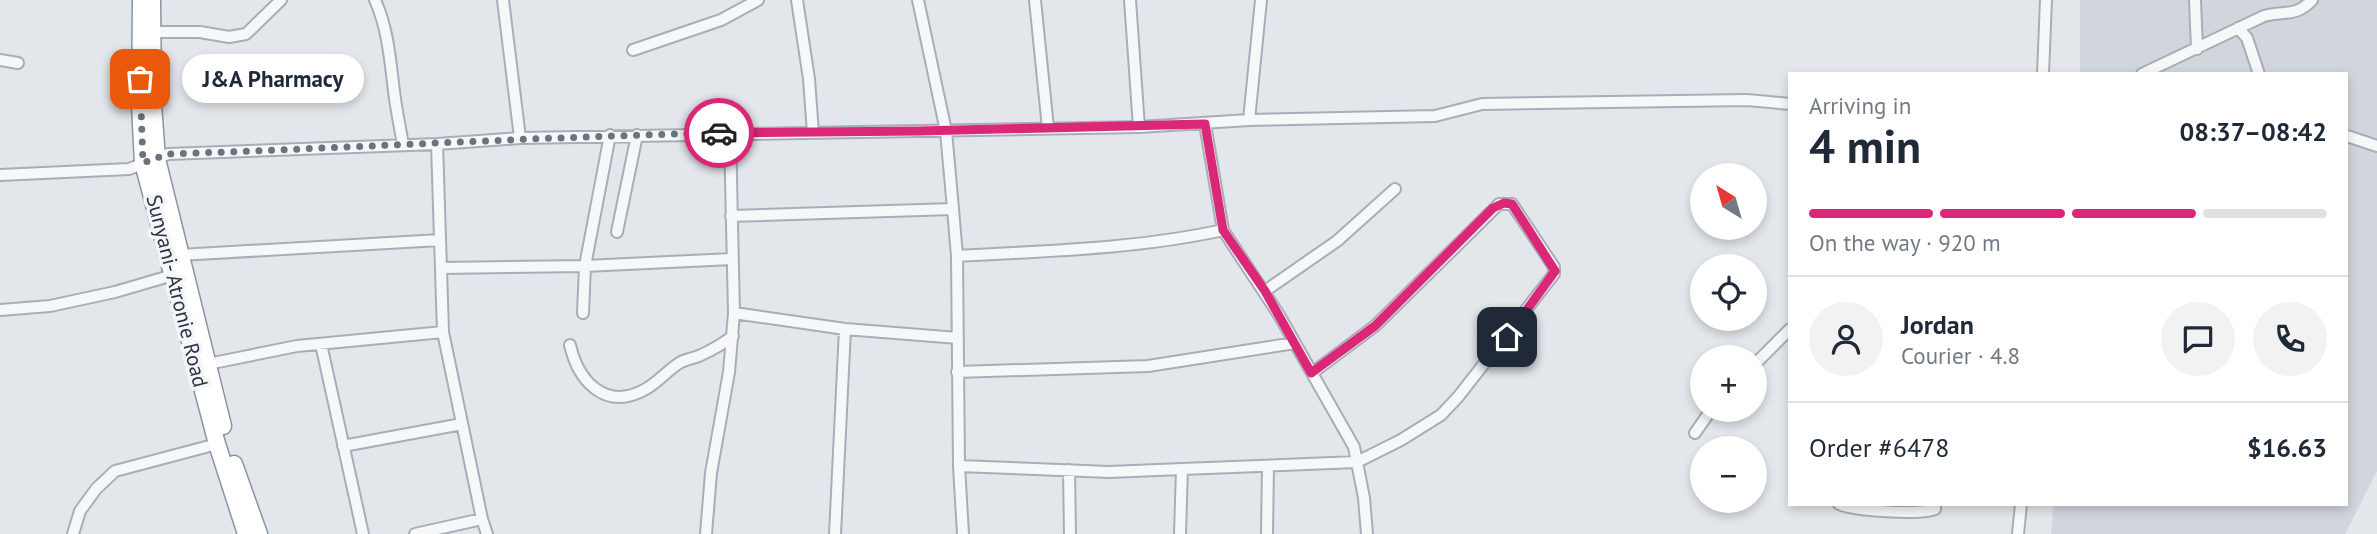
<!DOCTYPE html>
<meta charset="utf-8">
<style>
:root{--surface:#fff;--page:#f2f2f3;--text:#1f2937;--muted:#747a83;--line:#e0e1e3;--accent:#db2777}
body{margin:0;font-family:"PT Sans",sans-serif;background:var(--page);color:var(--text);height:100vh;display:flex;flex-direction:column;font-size:26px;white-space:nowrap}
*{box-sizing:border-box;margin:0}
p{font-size:23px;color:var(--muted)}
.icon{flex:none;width:38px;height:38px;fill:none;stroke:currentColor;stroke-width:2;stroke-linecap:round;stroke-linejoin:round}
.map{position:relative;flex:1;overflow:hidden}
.side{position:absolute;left:1788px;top:72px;width:560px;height:434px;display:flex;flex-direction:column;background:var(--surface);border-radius:0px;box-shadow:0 4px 10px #0003}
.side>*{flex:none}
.needle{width:46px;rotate:323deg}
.tools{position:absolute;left:1690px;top:163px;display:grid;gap:14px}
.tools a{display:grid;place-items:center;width:77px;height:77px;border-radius:50%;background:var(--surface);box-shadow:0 4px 10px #0003;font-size:35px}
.pin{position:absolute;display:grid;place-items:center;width:60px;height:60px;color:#fff;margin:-30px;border-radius:14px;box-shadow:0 4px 10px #0006}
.courier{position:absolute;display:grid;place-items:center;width:70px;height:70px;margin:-35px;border:5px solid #db2777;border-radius:50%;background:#fff;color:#222;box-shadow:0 2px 9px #0007}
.bubble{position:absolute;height:49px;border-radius:24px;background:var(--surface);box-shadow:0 4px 10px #0003;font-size:23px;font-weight:700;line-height:49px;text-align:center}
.overview em{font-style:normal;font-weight:700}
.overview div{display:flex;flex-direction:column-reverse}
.overview{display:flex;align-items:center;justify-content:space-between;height:119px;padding:0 21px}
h1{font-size:46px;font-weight:700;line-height:52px}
.bar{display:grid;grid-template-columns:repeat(4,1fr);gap:10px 7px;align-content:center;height:84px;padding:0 21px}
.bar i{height:9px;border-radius:5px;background:var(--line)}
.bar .on{background:var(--accent)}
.bar p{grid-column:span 4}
.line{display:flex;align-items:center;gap:18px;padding:0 21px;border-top:2px solid var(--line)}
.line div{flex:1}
.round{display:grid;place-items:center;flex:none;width:74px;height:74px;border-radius:37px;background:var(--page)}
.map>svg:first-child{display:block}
.built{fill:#d1d6dd}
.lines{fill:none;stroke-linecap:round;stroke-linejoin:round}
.minor-casing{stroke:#a8aeb6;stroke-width:14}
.highway-casing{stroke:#8a94a2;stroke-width:19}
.minor{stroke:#f6f7f9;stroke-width:10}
.highway{stroke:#fff;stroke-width:16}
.done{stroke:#6b737e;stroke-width:7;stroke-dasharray:0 12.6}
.route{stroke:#db2777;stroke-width:9}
.labels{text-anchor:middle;stroke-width:7;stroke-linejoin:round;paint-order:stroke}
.street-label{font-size:21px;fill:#2b3444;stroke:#f3f5f8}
</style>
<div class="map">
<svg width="2377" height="534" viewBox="0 0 2377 534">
<rect width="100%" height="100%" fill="#e3e7eb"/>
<path class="built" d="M2080,0H2377V471L2345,534H2051L2054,504H2347V74L2080,73Z"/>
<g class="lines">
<defs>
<path id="minor" d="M375,0C388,29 390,59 394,91C396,109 400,127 403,145
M503,0L520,138
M797,0L809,79L813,133
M918,0L946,131L953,209L957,256L959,466L963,534
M1035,0L1048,128
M1130,0L1139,127
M2195,0L2197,49
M2238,28L2247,38L2259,74
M152,32H200L229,37L246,34L281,0
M633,50L721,20L758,0
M0,60L18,63
M2043,74L2046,0
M2142,74L2264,16C2284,10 2295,18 2312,0
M1249,120L1261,0
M1205,124L1223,230L1279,315L1354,447L1364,498L1367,534
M730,133L734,313L845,329L958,338
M2347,136L2377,146
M437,144L443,332L482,519
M0,175L129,169L168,154L437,144L520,138L1139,127L1249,120L1435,116L1482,104L1747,100L1790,104
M731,216L953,209
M617,232L637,135
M180,255L440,240
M957,256C1045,251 1137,249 1223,230
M441,268L585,266L732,259
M1265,291L1337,241L1395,189
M0,310L50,306L115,292L173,275
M583,313L585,266L610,135
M321,344L363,534
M570,345C578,380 604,410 642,391C657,384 667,370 681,362C687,359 695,358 701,355C712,350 724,343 733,336
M208,364L297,346L443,332
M1755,364L1790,329
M957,372L1148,366L1295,343
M1695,433L1711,410
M343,446L462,424
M959,466L1109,472L1182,469
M1069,470L1070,534
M1839,504C1854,511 1920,515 1935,509V504
M73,534L80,511L96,489L115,471L217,444
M415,534L482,519L487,534
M706,534L711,473L729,372L734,313
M835,534L845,329
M1180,534L1182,469L1357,462L1401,440L1441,415L1458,397L1554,274V267L1512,204H1499L1375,326L1312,373
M1267,534L1268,466
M2018,534L2021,504"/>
<path id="highway" d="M141,0L140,105L143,163L217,444L246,534
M152,0L153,105L157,159L223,426
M234,464L259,534"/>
</defs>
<use href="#minor" class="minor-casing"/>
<use href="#highway" class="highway-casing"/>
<use href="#minor" class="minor"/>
<use href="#highway" class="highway"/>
</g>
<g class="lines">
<path class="done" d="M140,79L143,163L168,154C352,148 535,137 719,133"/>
<path class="route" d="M719,133L919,131L1205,124L1223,230L1265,291L1311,373L1375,326L1493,208L1504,203L1512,204L1555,271L1507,337"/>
</g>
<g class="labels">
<g class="street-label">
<text transform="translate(177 291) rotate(76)" y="7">Sunyani- Atronie Road</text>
</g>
</g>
</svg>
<div class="tools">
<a><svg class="needle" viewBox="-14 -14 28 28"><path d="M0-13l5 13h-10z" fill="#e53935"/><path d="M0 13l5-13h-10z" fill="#747a83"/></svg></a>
<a><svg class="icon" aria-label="locate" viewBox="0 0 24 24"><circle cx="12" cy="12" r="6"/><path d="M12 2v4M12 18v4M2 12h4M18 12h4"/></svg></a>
<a>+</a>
<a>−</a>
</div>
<div class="pin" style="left:140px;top:79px;background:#ea580c"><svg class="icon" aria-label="bag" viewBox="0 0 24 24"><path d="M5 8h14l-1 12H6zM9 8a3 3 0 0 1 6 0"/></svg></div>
<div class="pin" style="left:1507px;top:337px;background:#1f2937"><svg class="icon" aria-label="home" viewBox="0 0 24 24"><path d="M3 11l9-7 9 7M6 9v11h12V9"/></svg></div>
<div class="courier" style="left:719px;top:133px"><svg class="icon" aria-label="car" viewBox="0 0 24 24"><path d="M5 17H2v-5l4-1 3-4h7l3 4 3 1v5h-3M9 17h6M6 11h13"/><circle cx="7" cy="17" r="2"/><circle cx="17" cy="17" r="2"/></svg></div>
<div class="bubble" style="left:182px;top:54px;width:182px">J&amp;A Pharmacy</div>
<section class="side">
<div class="overview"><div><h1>4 min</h1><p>Arriving in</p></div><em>08:37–08:42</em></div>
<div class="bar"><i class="on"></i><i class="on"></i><i class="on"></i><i></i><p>On the way · 920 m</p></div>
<div class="line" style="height:126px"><a class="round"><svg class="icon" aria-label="person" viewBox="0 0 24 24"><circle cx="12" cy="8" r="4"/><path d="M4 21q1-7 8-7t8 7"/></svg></a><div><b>Jordan</b><p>Courier · 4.8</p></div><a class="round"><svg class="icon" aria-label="chat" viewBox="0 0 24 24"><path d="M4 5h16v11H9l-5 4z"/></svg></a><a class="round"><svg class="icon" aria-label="phone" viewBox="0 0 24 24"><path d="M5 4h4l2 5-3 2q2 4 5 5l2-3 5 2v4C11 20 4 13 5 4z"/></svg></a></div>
<div class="line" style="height:91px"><div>Order #6478</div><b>$16.63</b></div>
</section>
</div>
